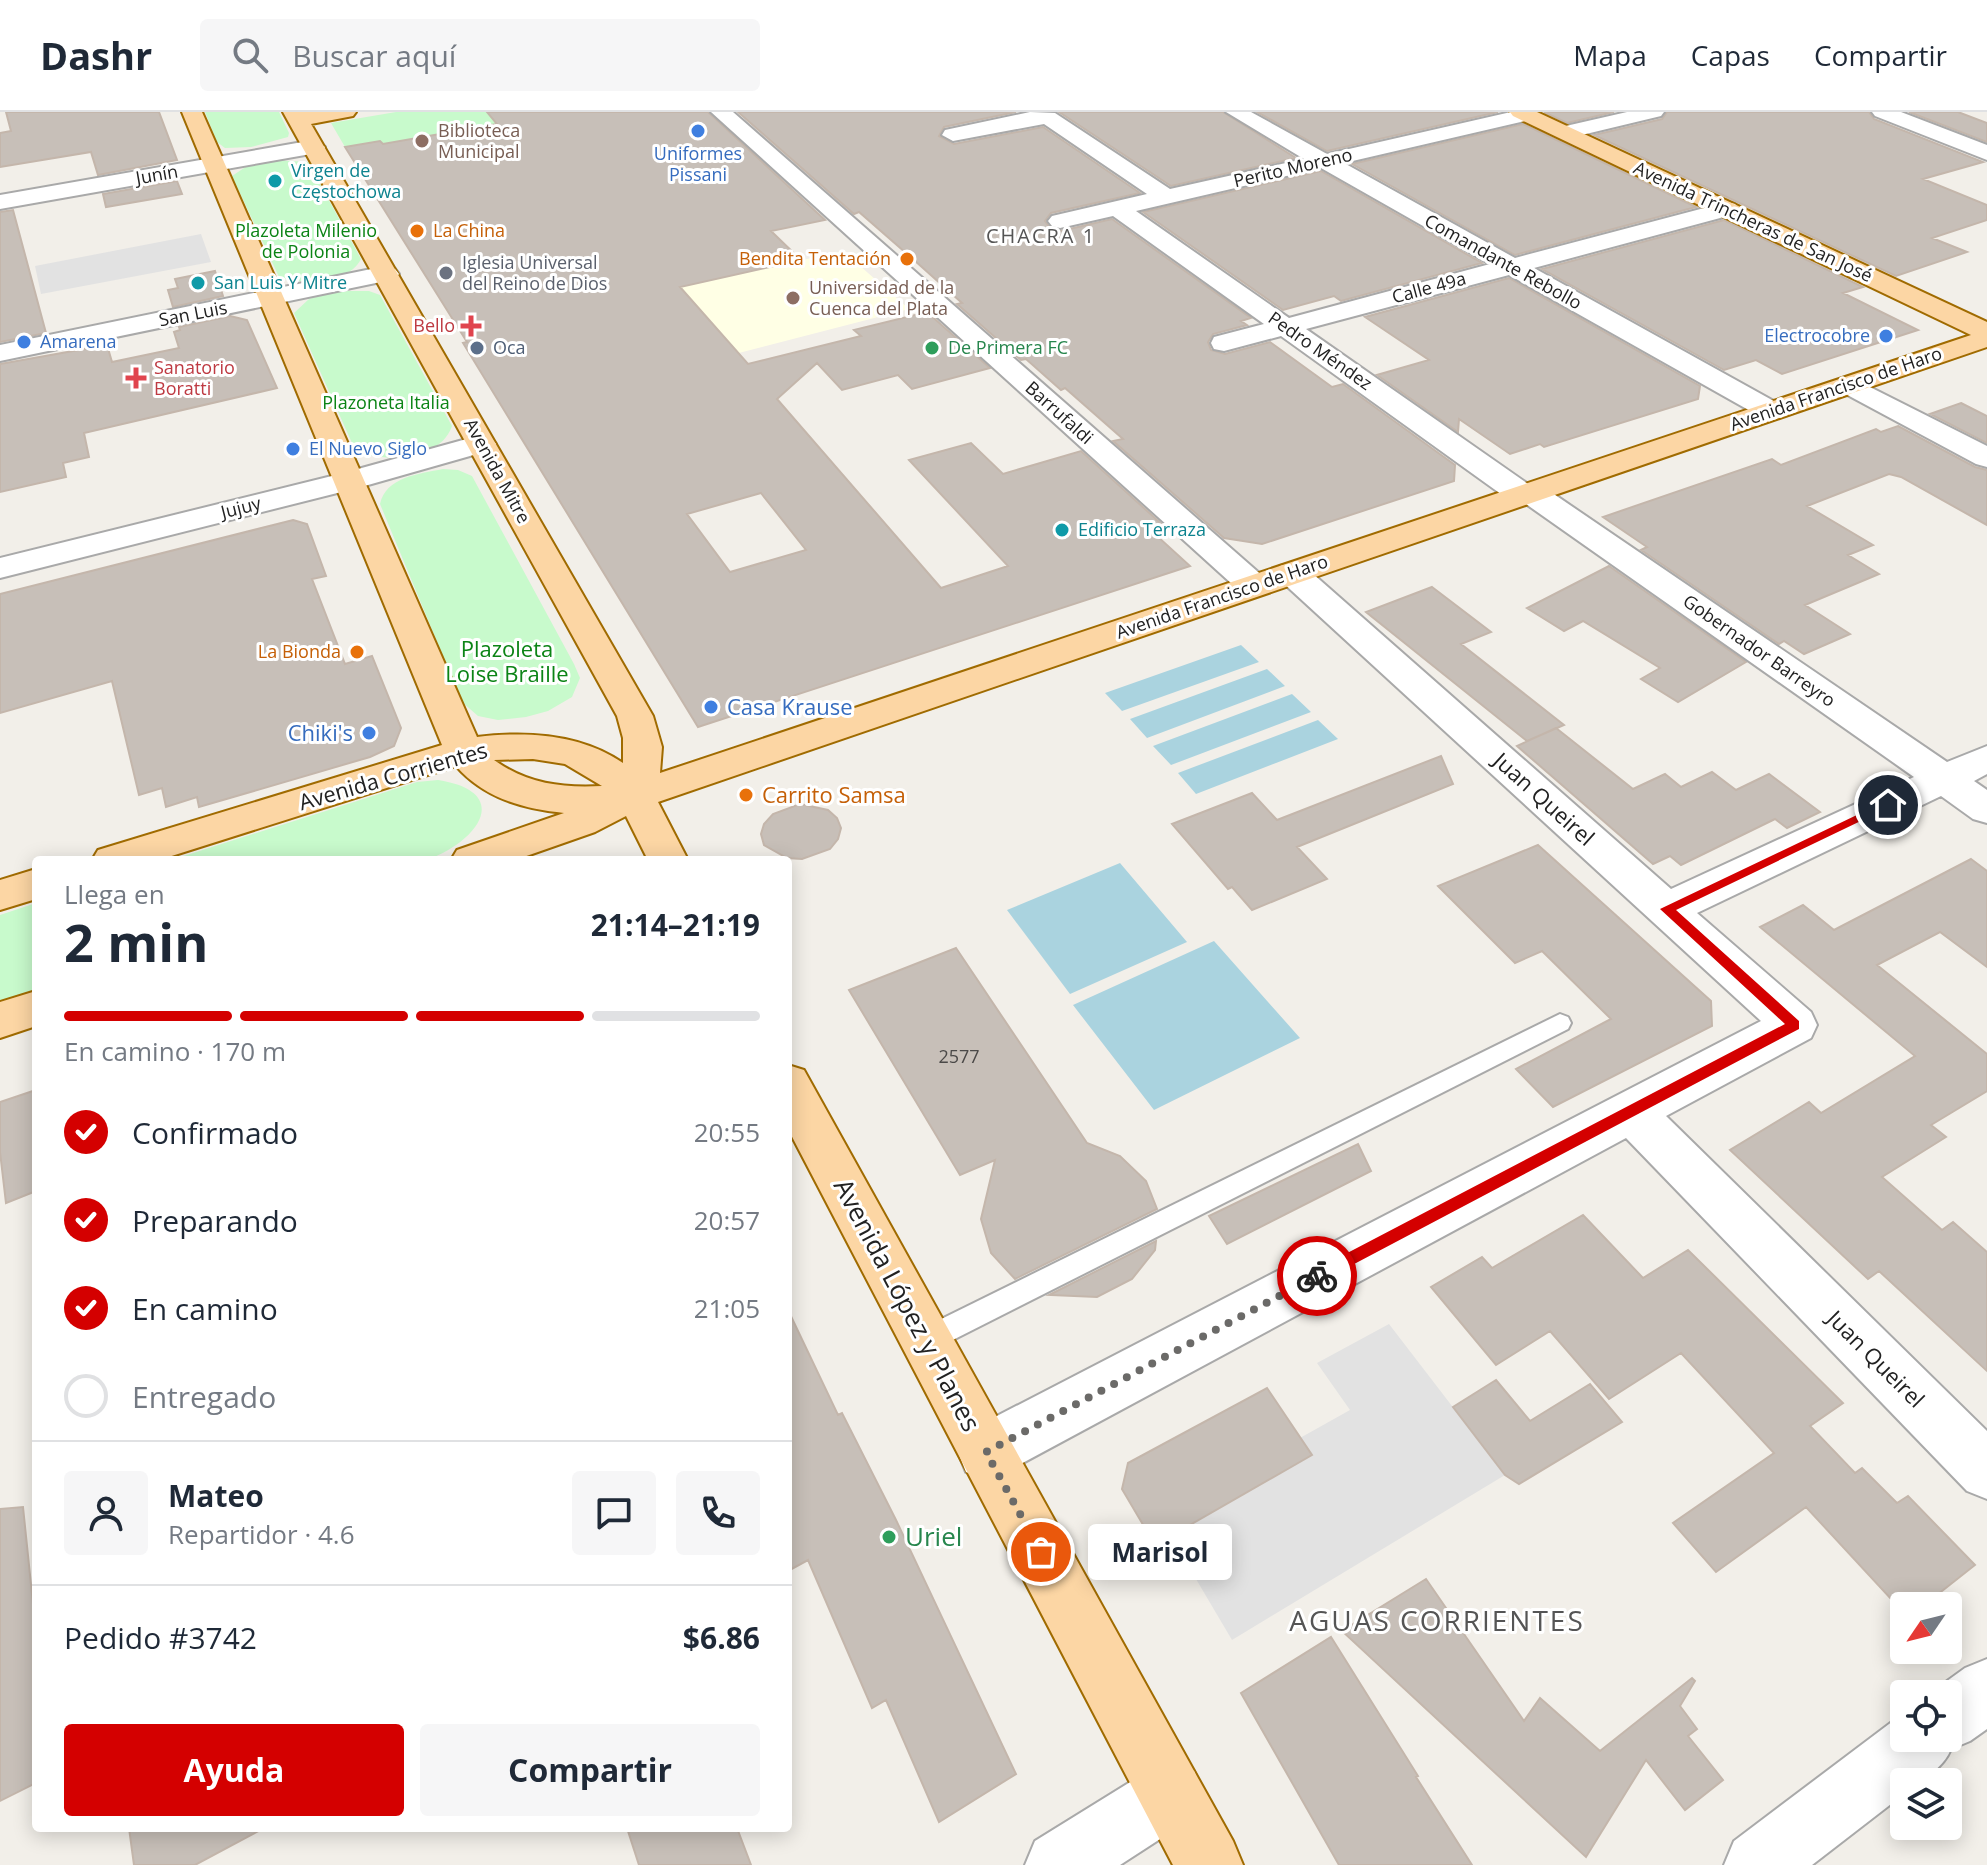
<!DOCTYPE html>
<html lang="es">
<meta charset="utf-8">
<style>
:root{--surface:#fff;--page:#f6f6f7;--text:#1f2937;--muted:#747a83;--line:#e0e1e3;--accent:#d40000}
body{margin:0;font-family:"Open Sans",sans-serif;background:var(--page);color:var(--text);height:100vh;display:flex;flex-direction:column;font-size:30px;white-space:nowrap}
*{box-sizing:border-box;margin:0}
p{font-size:26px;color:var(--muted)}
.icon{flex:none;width:44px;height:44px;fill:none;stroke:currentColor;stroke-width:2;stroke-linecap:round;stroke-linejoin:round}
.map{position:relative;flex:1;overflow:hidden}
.drawer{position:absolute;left:32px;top:744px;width:760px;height:976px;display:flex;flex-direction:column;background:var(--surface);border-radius:8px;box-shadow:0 4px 20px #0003}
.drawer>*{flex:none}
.needle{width:52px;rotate:235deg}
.fabs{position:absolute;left:1890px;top:1480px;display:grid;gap:16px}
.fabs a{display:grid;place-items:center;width:72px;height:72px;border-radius:8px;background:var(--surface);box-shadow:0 4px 20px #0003;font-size:40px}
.pin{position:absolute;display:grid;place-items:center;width:68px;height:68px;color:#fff;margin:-34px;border:4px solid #fff;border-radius:50%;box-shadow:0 2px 8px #0007}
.courier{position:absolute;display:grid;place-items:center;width:80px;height:80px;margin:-40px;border:6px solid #d40000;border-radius:50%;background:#fff;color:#222;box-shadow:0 2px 10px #0007}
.bubble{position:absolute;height:56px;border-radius:8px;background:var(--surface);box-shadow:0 4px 20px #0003;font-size:26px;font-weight:700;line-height:56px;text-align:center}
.overview em{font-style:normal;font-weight:700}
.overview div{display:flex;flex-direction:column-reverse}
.overview{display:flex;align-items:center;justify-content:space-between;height:136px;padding:0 32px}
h1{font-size:52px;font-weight:700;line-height:60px}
.bar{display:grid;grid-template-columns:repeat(4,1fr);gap:12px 8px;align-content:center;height:96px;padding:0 32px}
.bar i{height:10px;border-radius:6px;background:var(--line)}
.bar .active{background:var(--accent)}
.bar p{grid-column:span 4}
.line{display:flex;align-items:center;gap:20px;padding:0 32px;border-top:2px solid var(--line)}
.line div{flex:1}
.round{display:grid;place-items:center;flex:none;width:84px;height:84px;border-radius:8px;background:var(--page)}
ol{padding:0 32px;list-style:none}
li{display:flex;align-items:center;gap:24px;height:88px}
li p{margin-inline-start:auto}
li .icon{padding:8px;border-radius:50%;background:var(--accent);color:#fff;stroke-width:4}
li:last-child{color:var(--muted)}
li i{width:44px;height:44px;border:4px solid var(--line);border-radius:50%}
.cta{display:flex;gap:16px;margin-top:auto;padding:16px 32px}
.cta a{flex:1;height:92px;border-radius:8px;background:var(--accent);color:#fff;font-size:32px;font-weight:700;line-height:92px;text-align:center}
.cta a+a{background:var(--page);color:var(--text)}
header{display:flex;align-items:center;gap:48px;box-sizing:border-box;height:112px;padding:0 40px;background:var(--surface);border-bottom:2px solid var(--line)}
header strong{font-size:38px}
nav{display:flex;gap:44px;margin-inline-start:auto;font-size:28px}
.search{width:560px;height:72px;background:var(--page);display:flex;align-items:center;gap:20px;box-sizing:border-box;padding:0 28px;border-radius:8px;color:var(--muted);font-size:30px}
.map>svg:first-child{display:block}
.education{fill:#ffffe5}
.park{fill:#c8facc}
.parking{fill:#e2e2e2}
.water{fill:#aad3df}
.building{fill:#c7bfb8;stroke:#c4b6ab;stroke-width:2;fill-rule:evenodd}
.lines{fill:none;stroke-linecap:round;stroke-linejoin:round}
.service-casing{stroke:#a9a9a9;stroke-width:4}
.minor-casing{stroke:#a9a9a9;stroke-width:4}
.primary-casing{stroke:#a06b00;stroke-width:4}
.service{fill:#fff;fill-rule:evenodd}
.minor{fill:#fff;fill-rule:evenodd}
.primary{fill:#fcd6a4;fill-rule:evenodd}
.route{fill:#d40000}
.done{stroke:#6b6a68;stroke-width:8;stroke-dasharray:0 14.4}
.shop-dot{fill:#3f7fe0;stroke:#fff;stroke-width:3}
.education-dot{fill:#8d6e63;stroke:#fff;stroke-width:3}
.culture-dot{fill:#0f9aa8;stroke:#fff;stroke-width:3}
.food-dot{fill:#e8710a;stroke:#fff;stroke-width:3}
.worship-dot{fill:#6b7280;stroke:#fff;stroke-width:3}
.health-dot{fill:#e0444e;stroke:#fff;stroke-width:3}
.service-dot{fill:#5c6f8a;stroke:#fff;stroke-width:3}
.leisure-dot{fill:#2e9e5b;stroke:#fff;stroke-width:3}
.labels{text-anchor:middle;stroke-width:6;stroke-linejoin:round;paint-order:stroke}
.far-education-label{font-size:18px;fill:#785e54;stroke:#fff;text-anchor:start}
.far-shop-label{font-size:18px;fill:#366cbe;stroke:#fff;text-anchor:start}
.far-street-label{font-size:18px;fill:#222;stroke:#fff}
.far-culture-label{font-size:18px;fill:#0d838f;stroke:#fff;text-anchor:start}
.far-park-label{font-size:18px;fill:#0c8416;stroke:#fff}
.far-food-label{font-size:18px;fill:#c56008;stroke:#fff;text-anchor:end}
.far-worship-label{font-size:18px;fill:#5b616d;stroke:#fff;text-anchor:start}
.far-health-label{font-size:18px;fill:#be3a42;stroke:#fff;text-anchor:end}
.far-service-label{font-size:18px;fill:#4e5e75;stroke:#fff;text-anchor:start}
.far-leisure-label{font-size:18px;fill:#27864d;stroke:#fff;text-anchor:start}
.number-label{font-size:18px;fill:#4b4948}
.far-neighbourhood-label{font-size:20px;letter-spacing:2px;fill:#555;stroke:#fff}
.park-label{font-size:22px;fill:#0c8416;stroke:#fff}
.shop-label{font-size:22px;fill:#366cbe;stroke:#fff;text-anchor:start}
.street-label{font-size:22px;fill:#222;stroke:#fff}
.food-label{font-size:22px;fill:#c56008;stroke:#fff;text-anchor:start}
.near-street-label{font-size:26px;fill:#222;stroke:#fff}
.near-leisure-label{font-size:26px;fill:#27864d;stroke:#fff;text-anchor:start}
.near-neighbourhood-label{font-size:28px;letter-spacing:2px;fill:#555;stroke:#fff}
</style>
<header>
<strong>Dashr</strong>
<div class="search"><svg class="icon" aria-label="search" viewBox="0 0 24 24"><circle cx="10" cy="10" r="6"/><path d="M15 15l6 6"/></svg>Buscar aquí</div>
<nav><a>Mapa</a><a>Capas</a><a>Compartir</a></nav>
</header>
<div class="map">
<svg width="1987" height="1753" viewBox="0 0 1987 1753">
<rect width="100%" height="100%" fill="#f2efe9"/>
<path class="education" d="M843,139L909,197L731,243L704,202L681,175Z"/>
<path class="park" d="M205,0H279L289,21L288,25L251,35L225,36L217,30Z
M396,0H487L497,12L383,32L380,29L345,35L331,11Z
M273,48L308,50L361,147C348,173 303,173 279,165L232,64L247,54Z
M339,179H369L380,183L452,314C440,349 386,350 356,340L294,201L309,187Z
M443,357L458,358L472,364L574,552L580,566L572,585L548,599L526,605L498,608L478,604L462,590L380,392C386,365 418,362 443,357Z
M438,668C515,680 477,731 426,748H171L417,670Z
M36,791V879L0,891V803Z"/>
<path class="parking" d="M201,122L211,150L41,182L35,154Z
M1389,1212L1505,1363L1232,1528L1170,1423L1312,1343L1300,1326L1350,1298L1317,1251Z"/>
<path class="water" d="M1241,533L1259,550L1122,599L1105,581Z
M1267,557L1285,574L1147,626L1130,607Z
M1292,582L1311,600L1171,653L1153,634Z
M1318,608L1338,627L1196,682L1178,661Z
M1120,751L1187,830L1070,882L1007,798Z
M1214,829L1300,926L1154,998L1073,893Z"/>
<path class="building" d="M6,0H159L177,48L98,63L91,40L0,55V21L11,19Z
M487,0H708L825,108L771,119L801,148L680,175L748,252L861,224L854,218L927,200L990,256L912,277L898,263L842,278L817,251L777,287L941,476L1008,454L909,348L971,331L1003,362L1081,339L1167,417L1146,414L1190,454L698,615L463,231L467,230L345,35L380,29L383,32L497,12ZM761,381L806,438L730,460L687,402Z
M738,0H1016L944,15L939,24L954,32L1043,15L1140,81L1051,101L1045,109L1050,116L1061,119L1112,107L1251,206L1241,209L1247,213L1213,222L1208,230L1211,238L1225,242L1270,230L1332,275L1343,272L1455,353L1454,369L1262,432L1224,426L1113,329L1123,327L1065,276L1061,278L1026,247L1021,248L957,192L962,191L914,148L859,100L854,102Z
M1059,0H1223L1296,46L1171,74Z
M1257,0H1498L1327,39Z
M1544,0H1614L1567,11Z
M1667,0H1869L1874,7L1983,50L1923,67L1987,93V108L1932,126L1967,140L1896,164L1594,23L1662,7Z
M1909,0H1958L1987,11V30Z
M1523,12L1696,95L1515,143L1352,52Z
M1321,59L1482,151L1341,189L1334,184L1283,198L1143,100Z
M177,69L182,82L106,95L103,82Z
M13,98L46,221L0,230V100Z
M1724,108L1863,175L1843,181L1918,218L1782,262L1756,248L1724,258L1542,157Z
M215,159L223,184L173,195L168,178L178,176L175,167Z
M1509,166L1700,274L1698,287L1544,335L1540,332L1510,342L1459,307L1458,320L1377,263L1429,248L1365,205Z
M230,204L247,208L277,276L84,321L89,345L63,351L66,365L0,380V252L107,233L112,250L179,236L174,220L180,218L179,215Z
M1961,291L1987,304V331L1930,302Z
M1898,314L1975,355L1987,358V413L1901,365L1889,362L1807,394L1873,433L1848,443L1879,462L1805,493L1850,522L1804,542L1784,529L1779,532L1641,438L1647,435L1603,405L1772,347L1781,353L1876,317L1881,320Z
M293,408L307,412L326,464L312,467L345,552L372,544L401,616L394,634L370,645L199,695L197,685L166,695L162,676L139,683L112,569L0,601V482Z
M1609,454L1746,550L1678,590L1641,567L1660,556L1583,509L1564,519L1527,496Z
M1432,475L1491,520L1461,532L1564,613L1527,629L1366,500Z
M1556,616L1633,677L1665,662L1681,675L1712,660L1736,678L1769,662L1820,700L1787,716L1775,707L1681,753L1670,744L1653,752L1517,634Z
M1441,644L1453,672L1297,735L1327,767L1252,798L1232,775L1228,777L1172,712L1252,681L1277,708Z
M800,692L828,698L837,706L841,716L838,727L830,737L802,747L787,746L764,733L761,722L764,712L773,702Z
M1538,733L1711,889L1712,914L1553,995L1516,957L1611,907L1542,839L1515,851L1438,774Z
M1971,747L1987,759V855L1940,820L1877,853L1987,942V979L1931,1013L1946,1025L1882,1065L1942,1118L1953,1110L1987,1140V1259L1879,1159L1868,1167L1730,1038L1809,990L1821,1001L1915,944L1760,815L1803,793L1834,818Z
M956,836L1087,1031L1120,1044L1146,1069L1157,1097L1015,1167L991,1141L981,1107L995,1048L960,1063L849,878Z
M36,978V1079L6,1091L0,1040V990Z
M1358,1032L1371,1059L1227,1132L1209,1104Z
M1583,1103L1643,1166L1688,1138L1843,1291L1810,1314L1855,1361L1862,1356L1897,1391L1908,1384L1975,1453L1923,1494H1904V1501L1806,1395L1716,1460L1673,1411L1774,1341L1681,1241L1609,1287L1550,1219L1496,1253L1431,1175L1482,1145L1492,1156Z
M1156,1129L1155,1138L1132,1167L1097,1185L1049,1183Z
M788,1198L838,1303L842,1301L896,1408L1016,1662L939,1710L886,1588L872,1596L808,1448L788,1459Z
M1496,1268L1530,1309L1590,1272L1622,1310L1519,1372L1505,1363L1453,1295Z
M1267,1276L1312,1343L1155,1433L1122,1377L1128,1351Z
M23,1395L36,1521V1671L0,1689V1397Z
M1426,1467L1524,1609L1540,1586L1600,1639L1692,1566L1695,1569L1680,1594L1697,1617L1688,1624L1723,1668L1685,1698L1646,1648L1586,1745L1342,1519Z
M1331,1525L1418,1664L1416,1665L1472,1753H1339L1241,1581Z
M129,1716H264L195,1753H134Z
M627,1716H737L751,1753H639Z"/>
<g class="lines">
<defs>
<path id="service" d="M1560,902L1568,905L1571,911L1568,917L935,1237L926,1241L917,1237L913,1228L917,1219Z"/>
<path id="minor" d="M711,0H733L1266,467L1271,474L1266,481L1254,484L1242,481Z
M1030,0L1055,1L1170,77L1304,47L1226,0H1251L1327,42L1511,0H1534L1536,3L1533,7L1344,51L1515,146L1727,90L1735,92L1739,97L1735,102L1534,156L1781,293L1785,299L1781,305L1771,308L1761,305L1509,163L1306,217L1528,372L1542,374L1947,650L1987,634V662L1974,669L1987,678V711L1973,707L1941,684L1697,801L1811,900L1817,913L1811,926L1666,1004L1987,1319V1387L1967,1379L1626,1026L1006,1360L986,1368L966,1360L958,1340L966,1320L1761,909L1280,468L1275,461L1280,454L1292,451L1304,454L1671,777L1914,665L1526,392L1512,390L1281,224L1224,239L1214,237L1211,231L1214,225L1264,212L1113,104L1060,116L1052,114L1048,109L1052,104L1147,82L1044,12L953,29L942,23L945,18ZM1321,56L1490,152L1289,206L1136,99Z
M1627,0H1664L1661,4L1565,27L1554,21L1557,16Z
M1872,0H1901L1987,33V48L1875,4Z
M314,28L325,35L322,40L0,97V83Z
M386,154L395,157L399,162L395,167L0,249V233Z
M1850,265L1987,334V355L1976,352L1840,279L1836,273L1840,267Z
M481,323L491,326L496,332L491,338L361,375L0,466V446L340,362Z
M1987,1547V1617L1970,1629L1951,1637C1943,1656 1924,1670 1904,1670V1682L1812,1753H1724L1734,1729L1901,1603L1904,1602V1626H1948V1582H1929L1965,1556Z
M1171,1649L1194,1659L1204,1682L1194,1705L1120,1753H1025L1035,1729L1148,1659Z"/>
<path id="primary" d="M182,0H202L477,625C527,619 581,622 623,651V626L617,604L283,0H356L353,4L311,12L653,604L662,635L660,661L1971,223L1513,4L1510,0H1537L1987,210V235L658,690L688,748H648L626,704L595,720L515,748H451L457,738L564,701C523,697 484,686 456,654L159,748H92L98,738L442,633ZM533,647L565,652L602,674C561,676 528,672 494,648Z
M36,757V787L0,798V768Z
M36,879V914L0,926V890Z
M788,953L804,958L1233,1729L1243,1753H1173L788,1017Z"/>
</defs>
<use href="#service" class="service-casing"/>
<use href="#minor" class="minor-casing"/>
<use href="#primary" class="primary-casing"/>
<use href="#service" class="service"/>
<use href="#minor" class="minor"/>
<use href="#primary" class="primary"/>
</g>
<path class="route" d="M1884,690L1894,693L1676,798L1799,909V917L1322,1169H1311V1160L1785,912L1660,797Z"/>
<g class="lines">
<path class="done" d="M1041,1440L986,1340L1317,1164"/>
</g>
<g class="shop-dot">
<circle cx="698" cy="19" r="8"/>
<circle cx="1886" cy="224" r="8"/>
<circle cx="24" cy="230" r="8"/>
<circle cx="293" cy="337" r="8"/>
<circle cx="711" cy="595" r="8"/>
<circle cx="369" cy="621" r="8"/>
</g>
<g class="education-dot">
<circle cx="422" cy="29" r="8"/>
<circle cx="793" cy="186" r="8"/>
</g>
<g class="culture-dot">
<circle cx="275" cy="69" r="8"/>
<circle cx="198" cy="171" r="8"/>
<circle cx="1062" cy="418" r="8"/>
</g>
<g class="food-dot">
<circle cx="417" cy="119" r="8"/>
<circle cx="907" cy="147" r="8"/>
<circle cx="357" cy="540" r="8"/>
<circle cx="746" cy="683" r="8"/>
</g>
<circle class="worship-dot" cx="446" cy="161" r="8"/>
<g class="health-dot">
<path d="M467 202h8v8h8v8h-8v8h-8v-8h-8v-8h8z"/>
<path d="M132 254h8v8h8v8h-8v8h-8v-8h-8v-8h8z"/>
</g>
<circle class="service-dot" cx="477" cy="236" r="8"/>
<g class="leisure-dot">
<circle cx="932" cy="236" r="8"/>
<circle cx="889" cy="1425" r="8"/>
</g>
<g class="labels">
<g class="far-education-label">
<text x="438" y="25">Biblioteca<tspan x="438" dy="21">Municipal</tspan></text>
<text x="809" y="182">Universidad de la<tspan x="809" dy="21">Cuenca del Plata</tspan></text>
</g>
<g class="far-shop-label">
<text x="698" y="48" text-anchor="middle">Uniformes<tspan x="698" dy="21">Pissani</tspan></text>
<text x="1870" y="230" text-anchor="end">Electrocobre</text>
<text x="40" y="236">Amarena</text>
<text x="309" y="343">El Nuevo Siglo</text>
</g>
<g class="far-street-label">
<text transform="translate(1293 56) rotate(-13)" y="6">Perito Moreno</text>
<text transform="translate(157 63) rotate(-10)" y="6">Junín</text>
<text transform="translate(1753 110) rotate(25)" y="6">Avenida Trincheras de San José</text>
<text transform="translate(1503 150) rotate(29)" y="6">Comandante Rebollo</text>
<text transform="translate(1429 176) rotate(-15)" y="6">Calle 49a</text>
<text transform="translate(193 202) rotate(-11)" y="6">San Luis</text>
<text transform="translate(1320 239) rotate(35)" y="6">Pedro Méndez</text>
<text transform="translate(1836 277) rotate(-19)" y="6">Avenida Francisco de Haro</text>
<text transform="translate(1059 301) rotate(42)" y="6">Barrufaldi</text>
<text transform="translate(497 359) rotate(61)" y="6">Avenida Mitre</text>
<text transform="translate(241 396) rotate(-14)" y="6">Jujuy</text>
<text transform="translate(1222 485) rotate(-19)" y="6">Avenida Francisco de Haro</text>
<text transform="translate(1759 539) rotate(35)" y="6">Gobernador Barreyro</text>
</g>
<g class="far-culture-label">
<text x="291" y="65">Virgen de<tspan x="291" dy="21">Częstochowa</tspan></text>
<text x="214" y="177">San Luis Y Mitre</text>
<text x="1078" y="424">Edificio Terraza</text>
</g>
<g class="far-park-label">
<text x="306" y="125">Plazoleta Milenio<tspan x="306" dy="21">de Polonia</tspan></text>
<text x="386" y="297">Plazoneta Italia</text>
</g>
<g class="far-food-label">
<text x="433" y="125" text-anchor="start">La China</text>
<text x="891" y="153">Bendita Tentación</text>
<text x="341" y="546">La Bionda</text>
</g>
<g class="far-worship-label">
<text x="462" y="157">Iglesia Universal<tspan x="462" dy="21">del Reino de Dios</tspan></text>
</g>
<g class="far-health-label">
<text x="455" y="220">Bello</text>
<text x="154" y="262" text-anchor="start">Sanatorio<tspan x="154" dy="21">Boratti</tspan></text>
</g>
<g class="far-service-label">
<text x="493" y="242">Oca</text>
</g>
<g class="far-leisure-label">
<text x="948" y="242">De Primera FC</text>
</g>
<g class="number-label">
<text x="959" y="951">2577</text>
</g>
<g class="far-neighbourhood-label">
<text x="1041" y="131">CHACRA 1</text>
</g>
<g class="park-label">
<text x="507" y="545">Plazoleta<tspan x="507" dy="25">Loise Braille</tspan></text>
</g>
<g class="shop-label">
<text x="727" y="603">Casa Krause</text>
<text x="353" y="629" text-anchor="end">Chiki's</text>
</g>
<g class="street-label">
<text transform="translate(393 664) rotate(-16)" y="8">Avenida Corrientes</text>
<text transform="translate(1544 687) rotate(42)" y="8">Juan Queirel</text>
<text transform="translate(1876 1247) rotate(45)" y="8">Juan Queirel</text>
</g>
<g class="food-label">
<text x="762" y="691">Carrito Samsa</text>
</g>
<g class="near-street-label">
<text transform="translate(907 1193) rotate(62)" y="9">Avenida López y Planes</text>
</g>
<g class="near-leisure-label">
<text x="905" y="1434">Uriel</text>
</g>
<g class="near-neighbourhood-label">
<text x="1437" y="1519">AGUAS CORRIENTES</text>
</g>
</g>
</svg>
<div class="fabs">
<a><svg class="needle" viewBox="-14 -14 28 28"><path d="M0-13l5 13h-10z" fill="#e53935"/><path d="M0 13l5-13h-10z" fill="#747a83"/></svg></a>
<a><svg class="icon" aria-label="locate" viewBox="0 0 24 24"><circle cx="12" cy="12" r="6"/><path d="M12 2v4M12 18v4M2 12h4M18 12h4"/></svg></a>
<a><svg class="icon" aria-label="layers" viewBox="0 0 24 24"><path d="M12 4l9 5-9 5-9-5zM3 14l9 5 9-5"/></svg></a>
</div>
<div class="pin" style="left:1041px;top:1440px;background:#ea580c"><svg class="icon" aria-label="bag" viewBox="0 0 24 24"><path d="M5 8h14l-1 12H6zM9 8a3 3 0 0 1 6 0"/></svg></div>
<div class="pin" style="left:1888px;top:693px;background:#1f2937"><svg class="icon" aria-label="home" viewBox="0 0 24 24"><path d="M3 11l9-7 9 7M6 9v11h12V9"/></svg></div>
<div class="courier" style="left:1317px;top:1164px"><svg class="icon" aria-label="bike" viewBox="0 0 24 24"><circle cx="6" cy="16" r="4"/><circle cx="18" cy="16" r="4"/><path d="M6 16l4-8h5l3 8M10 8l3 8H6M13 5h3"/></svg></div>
<div class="bubble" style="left:1088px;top:1412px;width:144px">Marisol</div>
<section class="drawer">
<div class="overview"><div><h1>2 min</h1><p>Llega en</p></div><em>21:14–21:19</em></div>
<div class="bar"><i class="active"></i><i class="active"></i><i class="active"></i><i></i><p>En camino · 170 m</p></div>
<ol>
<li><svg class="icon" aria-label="check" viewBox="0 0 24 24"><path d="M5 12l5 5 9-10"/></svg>Confirmado<p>20:55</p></li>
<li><svg class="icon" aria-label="check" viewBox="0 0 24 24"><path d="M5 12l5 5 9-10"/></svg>Preparando<p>20:57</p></li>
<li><svg class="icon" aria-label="check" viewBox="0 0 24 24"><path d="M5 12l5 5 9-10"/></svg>En camino<p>21:05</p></li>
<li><i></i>Entregado</li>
</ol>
<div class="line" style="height:144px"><a class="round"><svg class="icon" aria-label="person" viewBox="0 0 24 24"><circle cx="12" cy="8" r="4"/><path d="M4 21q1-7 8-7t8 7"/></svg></a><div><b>Mateo</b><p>Repartidor · 4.6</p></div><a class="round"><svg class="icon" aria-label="chat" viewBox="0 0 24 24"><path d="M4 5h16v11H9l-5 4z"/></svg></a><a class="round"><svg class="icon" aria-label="phone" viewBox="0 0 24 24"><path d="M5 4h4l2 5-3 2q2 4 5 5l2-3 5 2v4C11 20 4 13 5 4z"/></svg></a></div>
<div class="line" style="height:104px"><div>Pedido #3742</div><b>$6.86</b></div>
<div class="cta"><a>Ayuda</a><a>Compartir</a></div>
</section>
</div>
